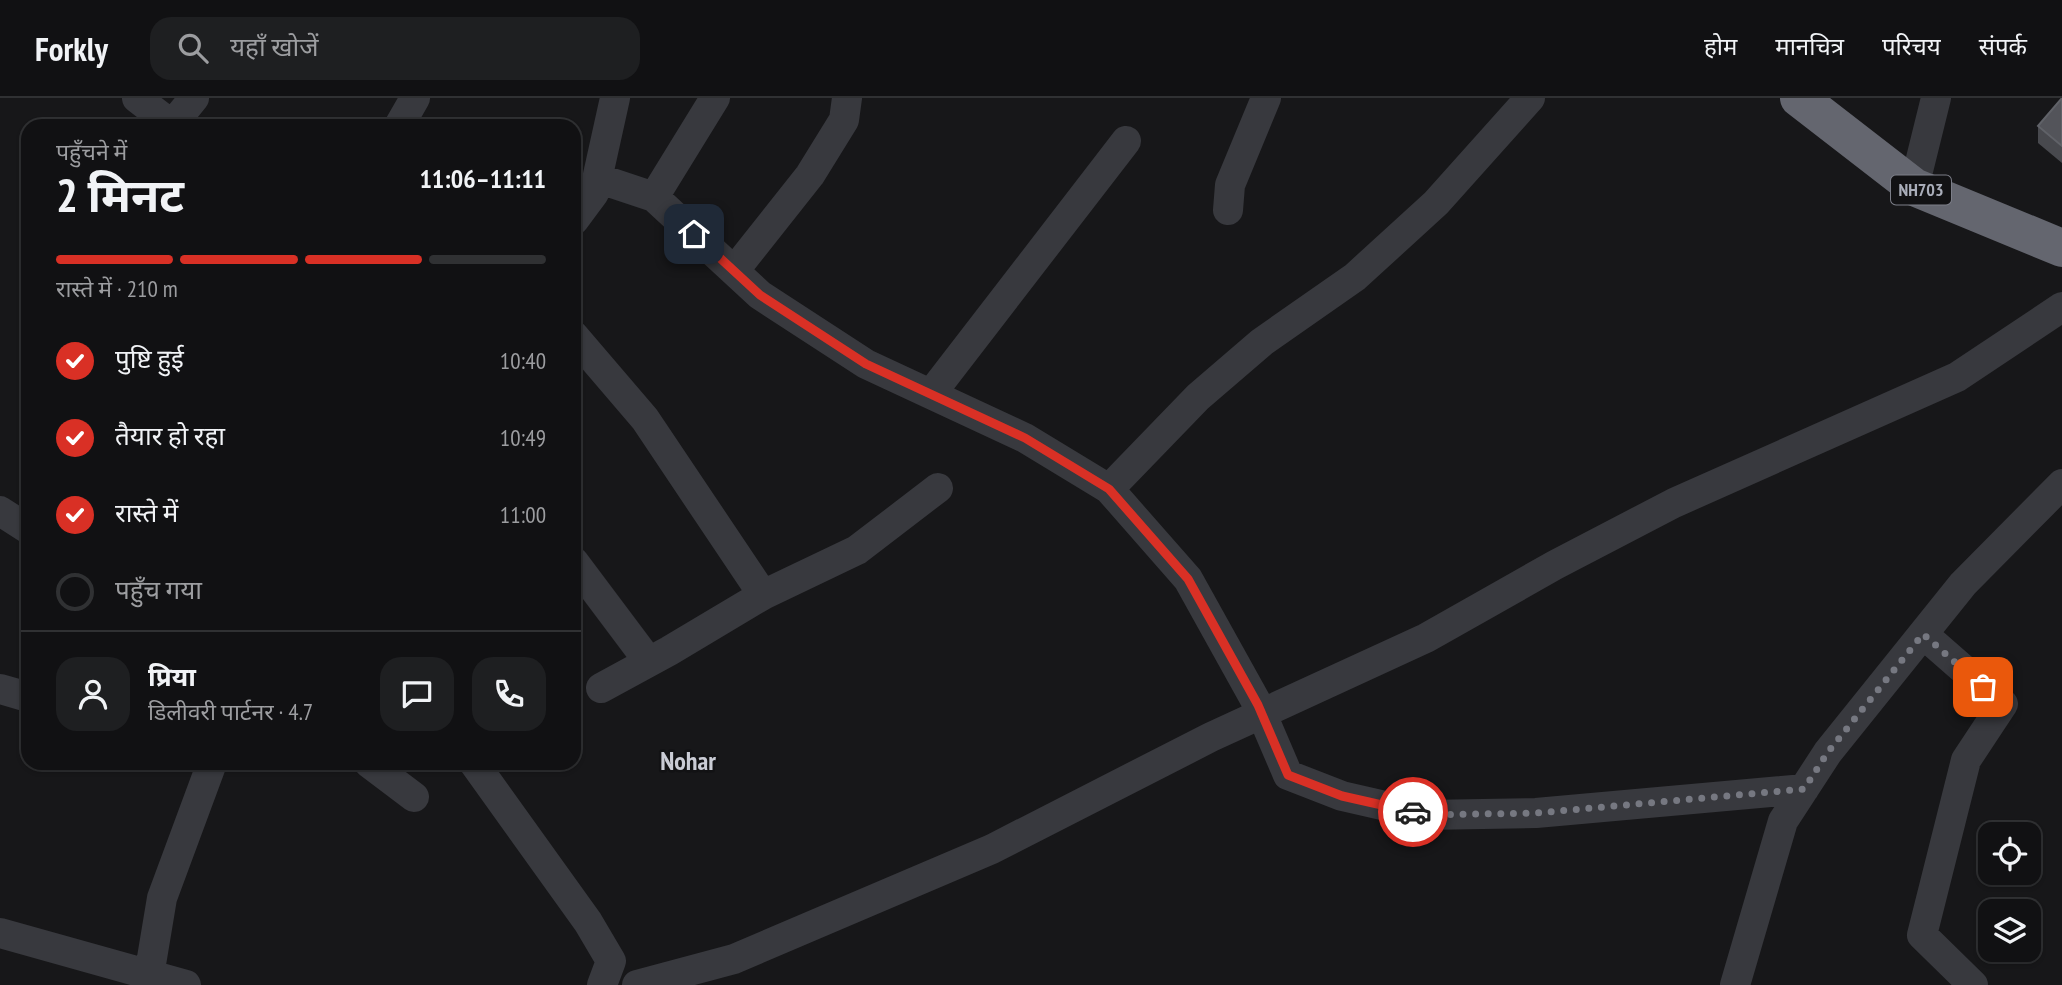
<!DOCTYPE html>
<html lang="hi">
<meta charset="utf-8">
<style>
:root{--surface:#111113;--page:#1e1f21;--text:#f1f3f6;--muted:#9c9da0;--line:#303133;--accent:#d93025}
body{margin:0;font-family:"PT Sans Narrow","Noto Sans Devanagari",sans-serif;background:var(--page);color:var(--text);height:100vh;display:flex;flex-direction:column;font-size:26px;white-space:nowrap}
*{box-sizing:border-box;margin:0}
p{font-size:23px;color:var(--muted)}
.icon{flex:none;width:38px;height:38px;fill:none;stroke:currentColor;stroke-width:2;stroke-linecap:round;stroke-linejoin:round}
.map{position:relative;flex:1;overflow:hidden}
.side{position:absolute;left:21px;top:21px;width:560px;height:651px;display:flex;flex-direction:column;background:var(--surface);border-radius:21px;box-shadow:0 2px 5px #0004,0 0 0 2px var(--line)}
.side>*{flex:none}
.controls{position:absolute;left:1978px;top:724px;display:grid;gap:14px}
.controls a{display:grid;place-items:center;width:63px;height:63px;border-radius:14px;background:var(--surface);box-shadow:0 2px 5px #0004,0 0 0 2px var(--line);font-size:35px}
.pin{position:absolute;display:grid;place-items:center;width:60px;height:60px;color:#fff;margin:-30px;border-radius:14px;box-shadow:0 4px 10px #0006}
.courier{position:absolute;display:grid;place-items:center;width:70px;height:70px;margin:-35px;border:5px solid #d93025;border-radius:50%;background:#fff;color:#222;box-shadow:0 2px 9px #0007}
.overview em{font-style:normal;font-weight:700}
.overview div{display:flex;flex-direction:column-reverse}
.overview{display:flex;align-items:center;justify-content:space-between;height:119px;padding:0 35px}
h1{font-size:46px;font-weight:700;line-height:52px}
.bar{display:grid;grid-template-columns:repeat(4,1fr);gap:10px 7px;align-content:center;height:84px;padding:0 35px}
.bar i{height:9px;border-radius:5px;background:var(--line)}
.bar .selected{background:var(--accent)}
.bar p{grid-column:span 4}
.line{display:flex;align-items:center;gap:18px;padding:0 35px;border-top:2px solid var(--line)}
.line div{flex:1}
.round{display:grid;place-items:center;flex:none;width:74px;height:74px;border-radius:21px;background:var(--page)}
ol{padding:0 35px;list-style:none}
li{display:flex;align-items:center;gap:21px;height:77px}
li p{margin-inline-start:auto}
li .icon{padding:7px;border-radius:50%;background:var(--accent);color:#fff;stroke-width:4}
li:last-child{color:var(--muted)}
li i{width:38px;height:38px;border:4px solid var(--line);border-radius:50%}
header{display:flex;align-items:center;gap:42px;box-sizing:border-box;height:98px;padding:0 35px;background:var(--surface);border-bottom:2px solid var(--line)}
header strong{font-size:33px}
nav{display:flex;gap:38px;margin-inline-start:auto;font-size:24px}
.search{width:490px;height:63px;background:var(--page);display:flex;align-items:center;gap:18px;box-sizing:border-box;padding:0 24px;border-radius:21px;color:var(--muted);font-size:26px}
.map>svg:first-child{display:block}
.lines{fill:none;stroke-linecap:round;stroke-linejoin:round}
.street{stroke:#38393e;stroke-width:30}
.highway{stroke:#64666f;stroke-width:38}
.wall{fill:#48494e}
.building{fill:#53545a;stroke:#606268;stroke-width:2}
.done{stroke:#767881;stroke-width:7;stroke-dasharray:0 12.6}
.route{stroke:#d93025;stroke-width:9}
.labels{text-anchor:middle;stroke-width:5;stroke-linejoin:round;paint-order:stroke}
.shield{fill:#121214;stroke:#7c7e88;stroke-width:2}
.shield-label{font-size:18px;font-weight:bold;fill:#a9adb9}
.district-label{font-size:26px;font-weight:bold;fill:#caccd5;stroke:#121214}
</style>
<header>
<strong>Forkly</strong>
<div class="search"><svg class="icon" aria-label="search" viewBox="0 0 24 24"><circle cx="10" cy="10" r="6"/><path d="M15 15l6 6"/></svg>यहाँ खोजें</div>
<nav><a>होम</a><a>मानचित्र</a><a>परिचय</a><a>संपर्क</a></nav>
</header>
<div class="map">
<svg width="2062" height="887" viewBox="0 0 2062 887">
<rect width="100%" height="100%" fill="#171719"/>
<g class="lines">
<path class="street" d="M137,0L172,27L185,28
M172,27L194,0
M399,28L415,0
M597,80L654,99L760,197L866,266L1025,340L1109,391L1188,481L1258,607L1288,677L1342,698L1425,717L1536,715L1804,691
M1914,89L1936,0
M654,99L715,0
M1228,112L1230,87L1266,0
M574,122L594,95L615,0
M734,173L810,77L844,22L847,0
M574,238L645,321L763,497
M931,296L1126,43
M1109,391L1198,299L1262,244L1355,179L1436,105L1530,0
M0,413L28,431
M574,464L649,564
M1923,536L2003,606L1966,662L1922,837L1973,887
M601,590L669,553L763,497L857,452L938,390
M0,591L28,599
M369,665L414,699
M474,665L588,824L611,863L602,887
M0,835L186,887
M149,878L162,800L212,665
M637,887L734,861L992,751L1211,639L1426,540L1555,467L1674,405L1957,279L2062,209
M1735,887L1783,723L1828,654L1963,486L2062,386"/>
<path class="highway" d="M1799,0L1914,89L2062,150"/>
</g>
<path class="wall" d="M2062,0V65L2038,45V28Z"/>
<path class="building" d="M2062,0V48L2038,28Z"/>
<g class="lines">
<path class="done" d="M1413,714L1425,717L1536,715L1804,691L1828,654L1923,536L1983,589"/>
<path class="route" d="M694,136L760,197L866,266L1025,340L1109,391L1188,481L1258,607L1288,677L1342,698L1413,714"/>
</g>
<g class="labels">
<rect class="shield" x="1891" y="77.5" width="60" height="29" rx="5"/>
<g class="shield-label">
<text x="1921" y="98">NH703</text>
</g>
<g class="district-label">
<text x="688" y="672">Nohar</text>
</g>
</g>
</svg>
<div class="controls">
<a><svg class="icon" aria-label="locate" viewBox="0 0 24 24"><circle cx="12" cy="12" r="6"/><path d="M12 2v4M12 18v4M2 12h4M18 12h4"/></svg></a>
<a><svg class="icon" aria-label="layers" viewBox="0 0 24 24"><path d="M12 4l9 5-9 5-9-5zM3 14l9 5 9-5"/></svg></a>
</div>
<div class="pin" style="left:1983px;top:589px;background:#ea580c"><svg class="icon" aria-label="bag" viewBox="0 0 24 24"><path d="M5 8h14l-1 12H6zM9 8a3 3 0 0 1 6 0"/></svg></div>
<div class="pin" style="left:694px;top:136px;background:#1f2937"><svg class="icon" aria-label="home" viewBox="0 0 24 24"><path d="M3 11l9-7 9 7M6 9v11h12V9"/></svg></div>
<div class="courier" style="left:1413px;top:714px"><svg class="icon" aria-label="car" viewBox="0 0 24 24"><path d="M5 17H2v-5l4-1 3-4h7l3 4 3 1v5h-3M9 17h6M6 11h13"/><circle cx="7" cy="17" r="2"/><circle cx="17" cy="17" r="2"/></svg></div>
<section class="side">
<div class="overview"><div><h1>2 मिनट</h1><p>पहुँचने में</p></div><em>11:06–11:11</em></div>
<div class="bar"><i class="selected"></i><i class="selected"></i><i class="selected"></i><i></i><p>रास्ते में · 210 m</p></div>
<ol>
<li><svg class="icon" aria-label="check" viewBox="0 0 24 24"><path d="M5 12l5 5 9-10"/></svg>पुष्टि हुई<p>10:40</p></li>
<li><svg class="icon" aria-label="check" viewBox="0 0 24 24"><path d="M5 12l5 5 9-10"/></svg>तैयार हो रहा<p>10:49</p></li>
<li><svg class="icon" aria-label="check" viewBox="0 0 24 24"><path d="M5 12l5 5 9-10"/></svg>रास्ते में<p>11:00</p></li>
<li><i></i>पहुँच गया</li>
</ol>
<div class="line" style="height:126px"><a class="round"><svg class="icon" aria-label="person" viewBox="0 0 24 24"><circle cx="12" cy="8" r="4"/><path d="M4 21q1-7 8-7t8 7"/></svg></a><div><b>प्रिया</b><p>डिलीवरी पार्टनर · 4.7</p></div><a class="round"><svg class="icon" aria-label="chat" viewBox="0 0 24 24"><path d="M4 5h16v11H9l-5 4z"/></svg></a><a class="round"><svg class="icon" aria-label="phone" viewBox="0 0 24 24"><path d="M5 4h4l2 5-3 2q2 4 5 5l2-3 5 2v4C11 20 4 13 5 4z"/></svg></a></div>
</section>
</div>
